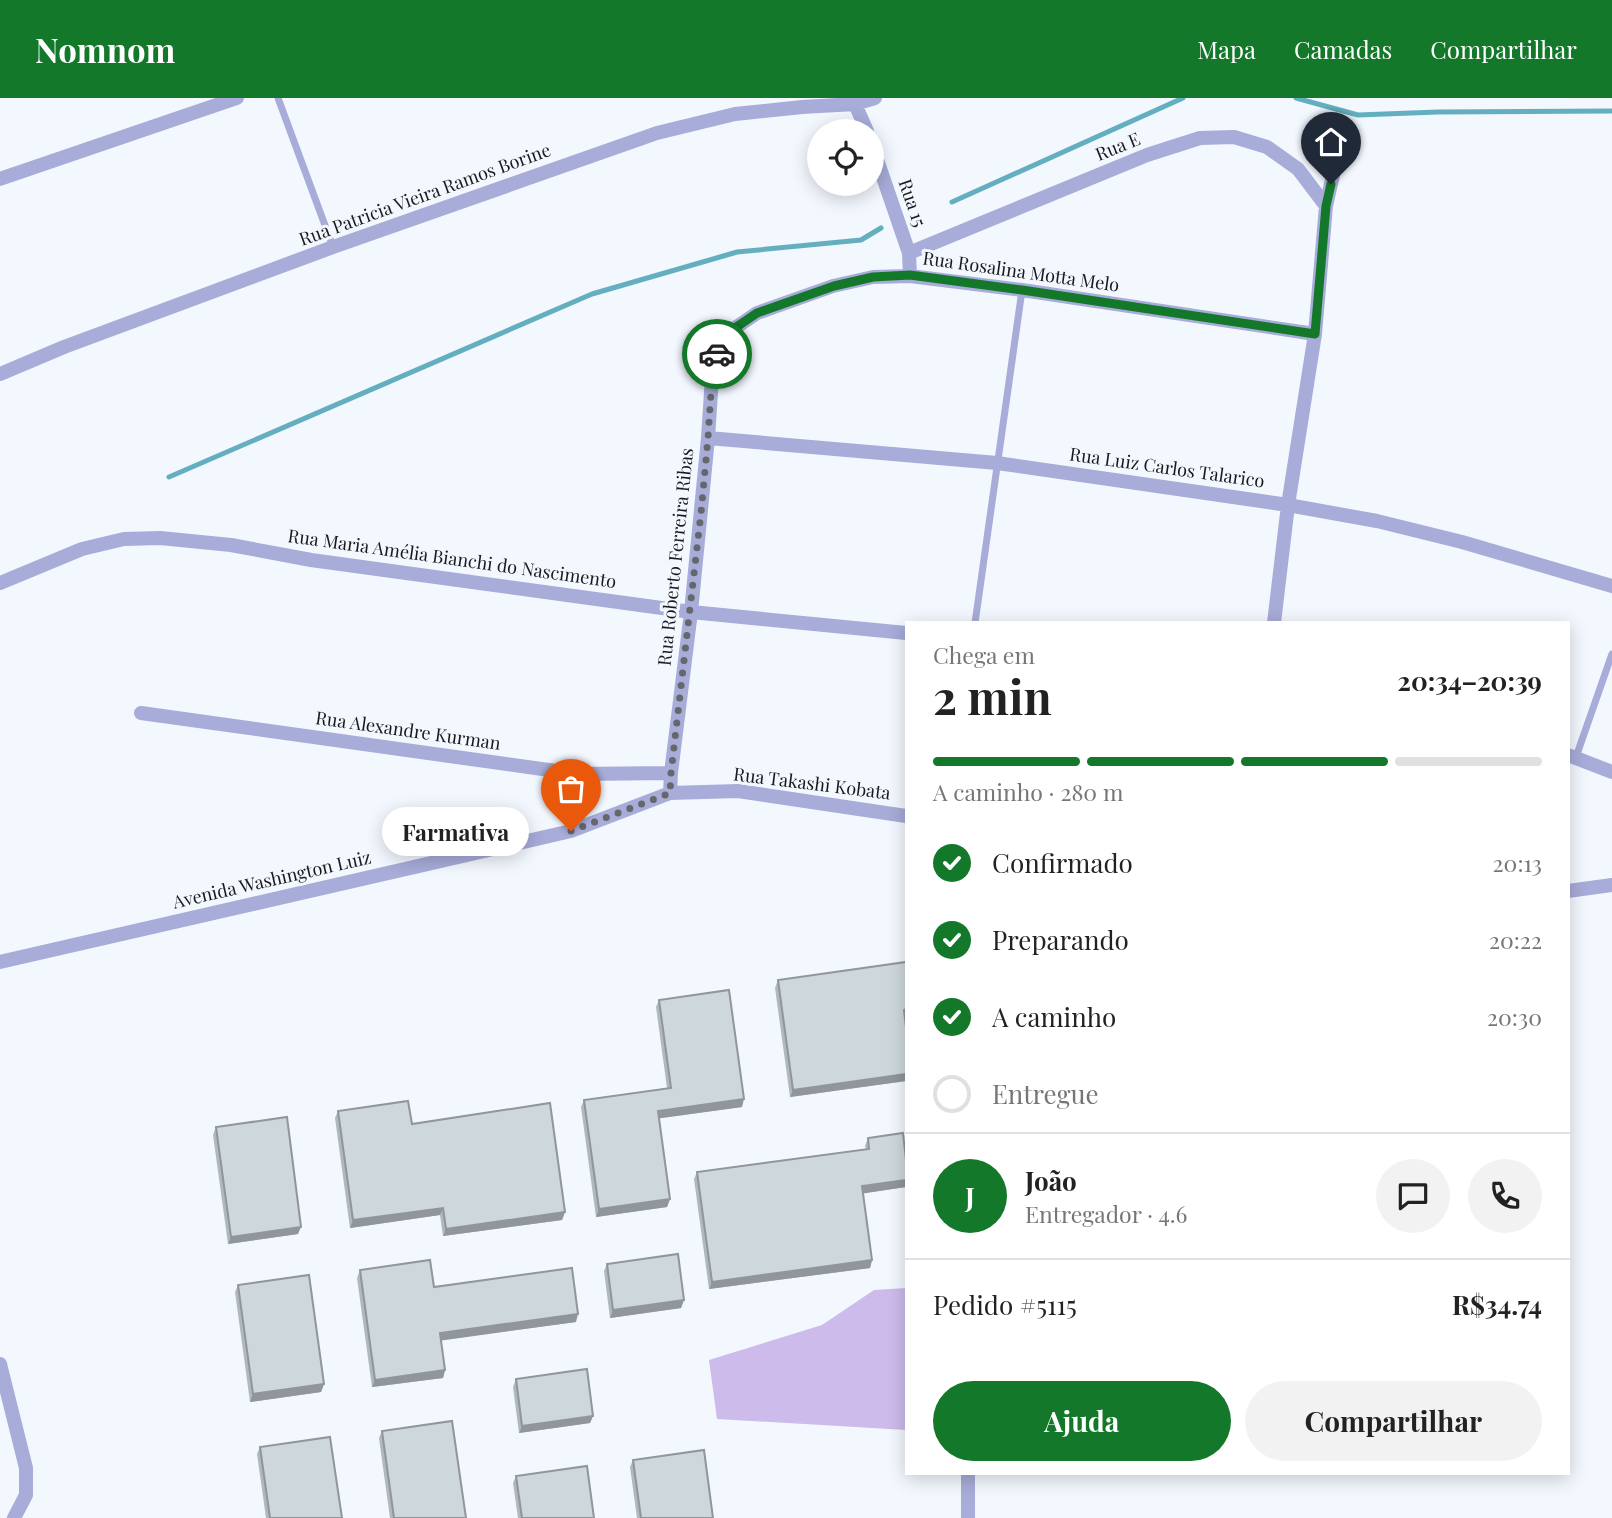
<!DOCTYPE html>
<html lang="pt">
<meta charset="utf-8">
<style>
:root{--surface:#fff;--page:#f2f2f2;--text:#222;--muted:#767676;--line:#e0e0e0;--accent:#13782a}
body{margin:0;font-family:"Playfair Display",serif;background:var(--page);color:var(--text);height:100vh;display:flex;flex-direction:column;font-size:26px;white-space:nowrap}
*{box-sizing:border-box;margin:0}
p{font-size:23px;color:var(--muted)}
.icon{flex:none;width:38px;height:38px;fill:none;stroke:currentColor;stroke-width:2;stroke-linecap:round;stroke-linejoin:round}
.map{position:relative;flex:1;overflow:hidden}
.side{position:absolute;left:905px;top:523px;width:665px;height:854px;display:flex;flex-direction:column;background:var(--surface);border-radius:0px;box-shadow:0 4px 18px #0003}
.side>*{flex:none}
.tools{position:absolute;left:807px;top:21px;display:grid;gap:14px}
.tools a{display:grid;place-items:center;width:77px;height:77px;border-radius:50%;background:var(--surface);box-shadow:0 4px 18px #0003;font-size:35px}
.pin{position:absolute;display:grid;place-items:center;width:60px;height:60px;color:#fff;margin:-72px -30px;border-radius:50% 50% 50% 0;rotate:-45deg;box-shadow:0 0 7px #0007}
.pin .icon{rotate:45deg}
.courier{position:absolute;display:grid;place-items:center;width:70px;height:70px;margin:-35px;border:5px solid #13782a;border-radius:50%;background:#fff;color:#222;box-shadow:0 2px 9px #0007}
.bubble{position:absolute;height:49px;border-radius:24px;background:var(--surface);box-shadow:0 4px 18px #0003;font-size:23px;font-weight:700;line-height:49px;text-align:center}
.overview em{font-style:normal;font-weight:700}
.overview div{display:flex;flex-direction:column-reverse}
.overview{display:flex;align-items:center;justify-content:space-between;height:119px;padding:0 28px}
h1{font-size:46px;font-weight:700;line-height:52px}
.bar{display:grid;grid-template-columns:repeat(4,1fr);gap:10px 7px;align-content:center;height:84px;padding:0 28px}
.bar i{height:9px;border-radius:5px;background:var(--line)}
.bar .selected{background:var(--accent)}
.bar p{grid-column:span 4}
.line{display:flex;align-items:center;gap:18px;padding:0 28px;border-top:2px solid var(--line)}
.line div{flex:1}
.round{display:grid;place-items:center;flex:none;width:74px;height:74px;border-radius:37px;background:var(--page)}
ol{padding:0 28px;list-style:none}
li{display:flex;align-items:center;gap:21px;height:77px}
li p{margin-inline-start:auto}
li .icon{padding:7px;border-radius:50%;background:var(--accent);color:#fff;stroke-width:4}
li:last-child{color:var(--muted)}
li i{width:38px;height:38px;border:4px solid var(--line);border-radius:50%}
.button{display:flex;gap:14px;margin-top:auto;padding:14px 28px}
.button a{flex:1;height:80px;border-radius:42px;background:var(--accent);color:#fff;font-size:28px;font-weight:700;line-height:80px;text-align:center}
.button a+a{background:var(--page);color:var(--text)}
header{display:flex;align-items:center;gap:42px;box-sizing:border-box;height:98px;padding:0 35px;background:var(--accent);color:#fff}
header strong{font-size:33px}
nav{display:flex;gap:38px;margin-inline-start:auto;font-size:24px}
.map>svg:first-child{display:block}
.green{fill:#cdbbeb}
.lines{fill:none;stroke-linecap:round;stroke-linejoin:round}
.stream{stroke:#64afbf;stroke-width:5}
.lane{stroke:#a7acd8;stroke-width:7}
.street{stroke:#a7acd8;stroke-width:14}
.wall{fill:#b0b9bd}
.shaded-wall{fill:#90969a}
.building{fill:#cdd7dc;stroke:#90969a;stroke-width:2}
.done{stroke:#65676c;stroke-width:7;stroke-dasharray:0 12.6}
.route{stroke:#13782a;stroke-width:9}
.labels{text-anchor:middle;stroke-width:6;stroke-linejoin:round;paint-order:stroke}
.street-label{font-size:18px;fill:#181a1d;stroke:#f3f7fe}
</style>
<header>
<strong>Nomnom</strong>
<nav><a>Mapa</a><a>Camadas</a><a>Compartilhar</a></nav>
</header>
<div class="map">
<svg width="1612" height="1420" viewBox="0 0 1612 1420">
<rect width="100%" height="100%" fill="#f3f7fe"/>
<path class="green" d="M906,1190V1332L717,1321L709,1262L822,1227L874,1192Z"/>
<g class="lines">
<path class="stream" d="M1296,0L1358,17L1438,14L1612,13
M952,104L1183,0
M169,379L592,196L737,154L861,142L881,130"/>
<path class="lane" d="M278,0L333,149
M975,525L1022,192
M1576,659L1612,556"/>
<path class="street" d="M851,0L855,6L867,33
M872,47L909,155L910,178
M0,81L237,0
M909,155L1147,57L1200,40L1234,39L1267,49L1298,71L1326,108
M0,276L64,249L333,149L657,35L735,16L802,9L855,6L875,0
M708,340L997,365L1288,407L1377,423L1462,444L1612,488
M0,485L82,451L124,441L160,440L231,447L311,462L691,514L906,535
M1274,525L1288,407L1315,236L1326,108L1336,64
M141,615L578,676L671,675
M1568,657L1612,674
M670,695L671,675L691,514L708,340L712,279L718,252L732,232L757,215L833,188L873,179L910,178L1022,192L1315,236
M1568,793L1612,787
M0,864L571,733L670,695L738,693L906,718
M0,1266L26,1370V1397L14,1420
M968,1420V1376"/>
</g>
<path class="wall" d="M906,864V919H905L906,929V983L790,999L775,890L778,882Z
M659,902L742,1009L659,1020L670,1101L667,1109L596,1119L581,1009L584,1002L667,990L656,909Z
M338,1013L412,1026L565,1114L562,1122L443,1138L440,1117L350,1130L335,1020Z
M216,1029L298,1136L228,1146L213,1037Z
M868,1040L906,1089L863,1095L872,1162L870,1170L709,1191L694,1081L697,1074L866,1052L865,1048Z
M607,1166L684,1202L681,1210L610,1220L604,1173Z
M360,1172L434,1189L576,1224L441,1242L445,1272L443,1280L372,1289L357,1180Z
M238,1187L324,1286L321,1294L250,1304L235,1194Z
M516,1281L593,1318L590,1325L519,1335L513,1289Z
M382,1333L466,1420H390L379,1340Z
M260,1349L342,1420H266L257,1356Z
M633,1362L713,1420H637L630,1369Z
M516,1378L594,1420H518L513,1385Z"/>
<path class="shaded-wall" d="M906,976V983L790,999L793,992Z
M744,1001L742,1009L655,1021L658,1013Z
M906,1082V1089L860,1096L862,1088Z
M670,1101L667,1109L596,1119L599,1111Z
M443,1110L440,1117L350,1130L353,1122Z
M565,1114L562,1122L443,1138L446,1131Z
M301,1129L298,1136L228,1146L231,1139Z
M872,1162L870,1170L709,1191L712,1184Z
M684,1202L681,1210L610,1220L613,1212Z
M578,1216L576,1224L438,1243L440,1235Z
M445,1272L443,1280L372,1289L375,1282Z
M324,1286L321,1294L250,1304L253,1296Z
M593,1318L590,1325L519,1335L522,1328Z"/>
<path class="building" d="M906,864V911L904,912L906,929V976L793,992L778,882Z
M729,892L744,1001L658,1013L670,1101L599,1111L584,1002L671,990L659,902Z
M408,1003L412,1026L550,1005L565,1114L446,1131L443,1110L353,1122L338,1013Z
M287,1019L301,1129L231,1139L216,1029Z
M903,1035L906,1062V1082L862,1088L872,1162L712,1184L697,1074L869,1051L868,1040Z
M678,1156L684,1202L613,1212L607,1166Z
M430,1162L434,1189L572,1170L578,1216L440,1235L445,1272L375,1282L360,1172Z
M309,1177L324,1286L253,1296L238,1187Z
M587,1271L593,1318L522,1328L516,1281Z
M452,1323L466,1420H394L382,1333Z
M330,1339L342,1420H270L260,1349Z
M704,1352L713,1420H641L633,1362Z
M587,1368L594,1420H522L516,1378Z"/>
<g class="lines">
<path class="done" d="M571,733L670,695L671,675L701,415L708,340L712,279L717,256"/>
<path class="route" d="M717,256L732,232L757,215L834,188L873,179L910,177L1022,192L1315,236L1326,108L1331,86"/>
</g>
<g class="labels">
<g class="street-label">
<text transform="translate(1118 49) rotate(-22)" y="6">Rua E</text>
<text transform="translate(425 97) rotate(-20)" y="6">Rua Patricia Vieira Ramos Borine</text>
<text transform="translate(912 105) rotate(71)" y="6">Rua 15</text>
<text transform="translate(1021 174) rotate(8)" y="6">Rua Rosalina Motta Melo</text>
<text transform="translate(1167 370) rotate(8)" y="6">Rua Luiz Carlos Talarico</text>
<text transform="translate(676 459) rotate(-84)" y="6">Rua Roberto Ferreira Ribas</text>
<text transform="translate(452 461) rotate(8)" y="6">Rua Maria Amélia Bianchi do Nascimento</text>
<text transform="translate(408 633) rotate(8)" y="6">Rua Alexandre Kurman</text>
<text transform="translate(812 686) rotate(7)" y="6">Rua Takashi Kobata</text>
<text transform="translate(272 782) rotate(-13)" y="6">Avenida Washington Luiz</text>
</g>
</g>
</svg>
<div class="tools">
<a><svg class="icon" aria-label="locate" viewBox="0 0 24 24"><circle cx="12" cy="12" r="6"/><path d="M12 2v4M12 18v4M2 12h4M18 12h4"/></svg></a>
</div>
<div class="pin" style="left:571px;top:733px;background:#ea580c"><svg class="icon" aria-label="bag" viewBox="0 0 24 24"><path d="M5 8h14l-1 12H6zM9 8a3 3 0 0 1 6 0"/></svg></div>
<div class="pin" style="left:1331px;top:86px;background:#1f2937"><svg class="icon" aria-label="home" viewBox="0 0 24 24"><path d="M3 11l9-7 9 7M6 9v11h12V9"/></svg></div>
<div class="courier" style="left:717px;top:256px"><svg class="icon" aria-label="car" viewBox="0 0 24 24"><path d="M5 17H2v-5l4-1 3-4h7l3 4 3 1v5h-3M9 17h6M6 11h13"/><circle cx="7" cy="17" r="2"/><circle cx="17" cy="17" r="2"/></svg></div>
<div class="bubble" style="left:382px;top:709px;width:147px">Farmativa</div>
<section class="side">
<div class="overview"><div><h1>2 min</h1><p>Chega em</p></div><em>20:34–20:39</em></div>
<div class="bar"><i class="selected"></i><i class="selected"></i><i class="selected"></i><i></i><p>A caminho · 280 m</p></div>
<ol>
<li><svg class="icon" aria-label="check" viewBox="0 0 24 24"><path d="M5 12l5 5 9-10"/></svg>Confirmado<p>20:13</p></li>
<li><svg class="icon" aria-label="check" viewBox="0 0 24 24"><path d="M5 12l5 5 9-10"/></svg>Preparando<p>20:22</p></li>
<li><svg class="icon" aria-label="check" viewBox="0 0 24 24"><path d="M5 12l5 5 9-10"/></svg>A caminho<p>20:30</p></li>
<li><i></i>Entregue</li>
</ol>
<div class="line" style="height:126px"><b class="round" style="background:var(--accent);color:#fff">J</b><div><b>João</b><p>Entregador · 4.6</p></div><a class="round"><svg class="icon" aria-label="chat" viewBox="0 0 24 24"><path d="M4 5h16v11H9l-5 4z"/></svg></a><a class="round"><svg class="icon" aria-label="phone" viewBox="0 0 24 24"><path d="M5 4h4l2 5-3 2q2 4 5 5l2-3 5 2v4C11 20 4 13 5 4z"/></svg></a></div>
<div class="line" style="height:91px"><div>Pedido #5115</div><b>R$34.74</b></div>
<div class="button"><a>Ajuda</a><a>Compartilhar</a></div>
</section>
</div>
